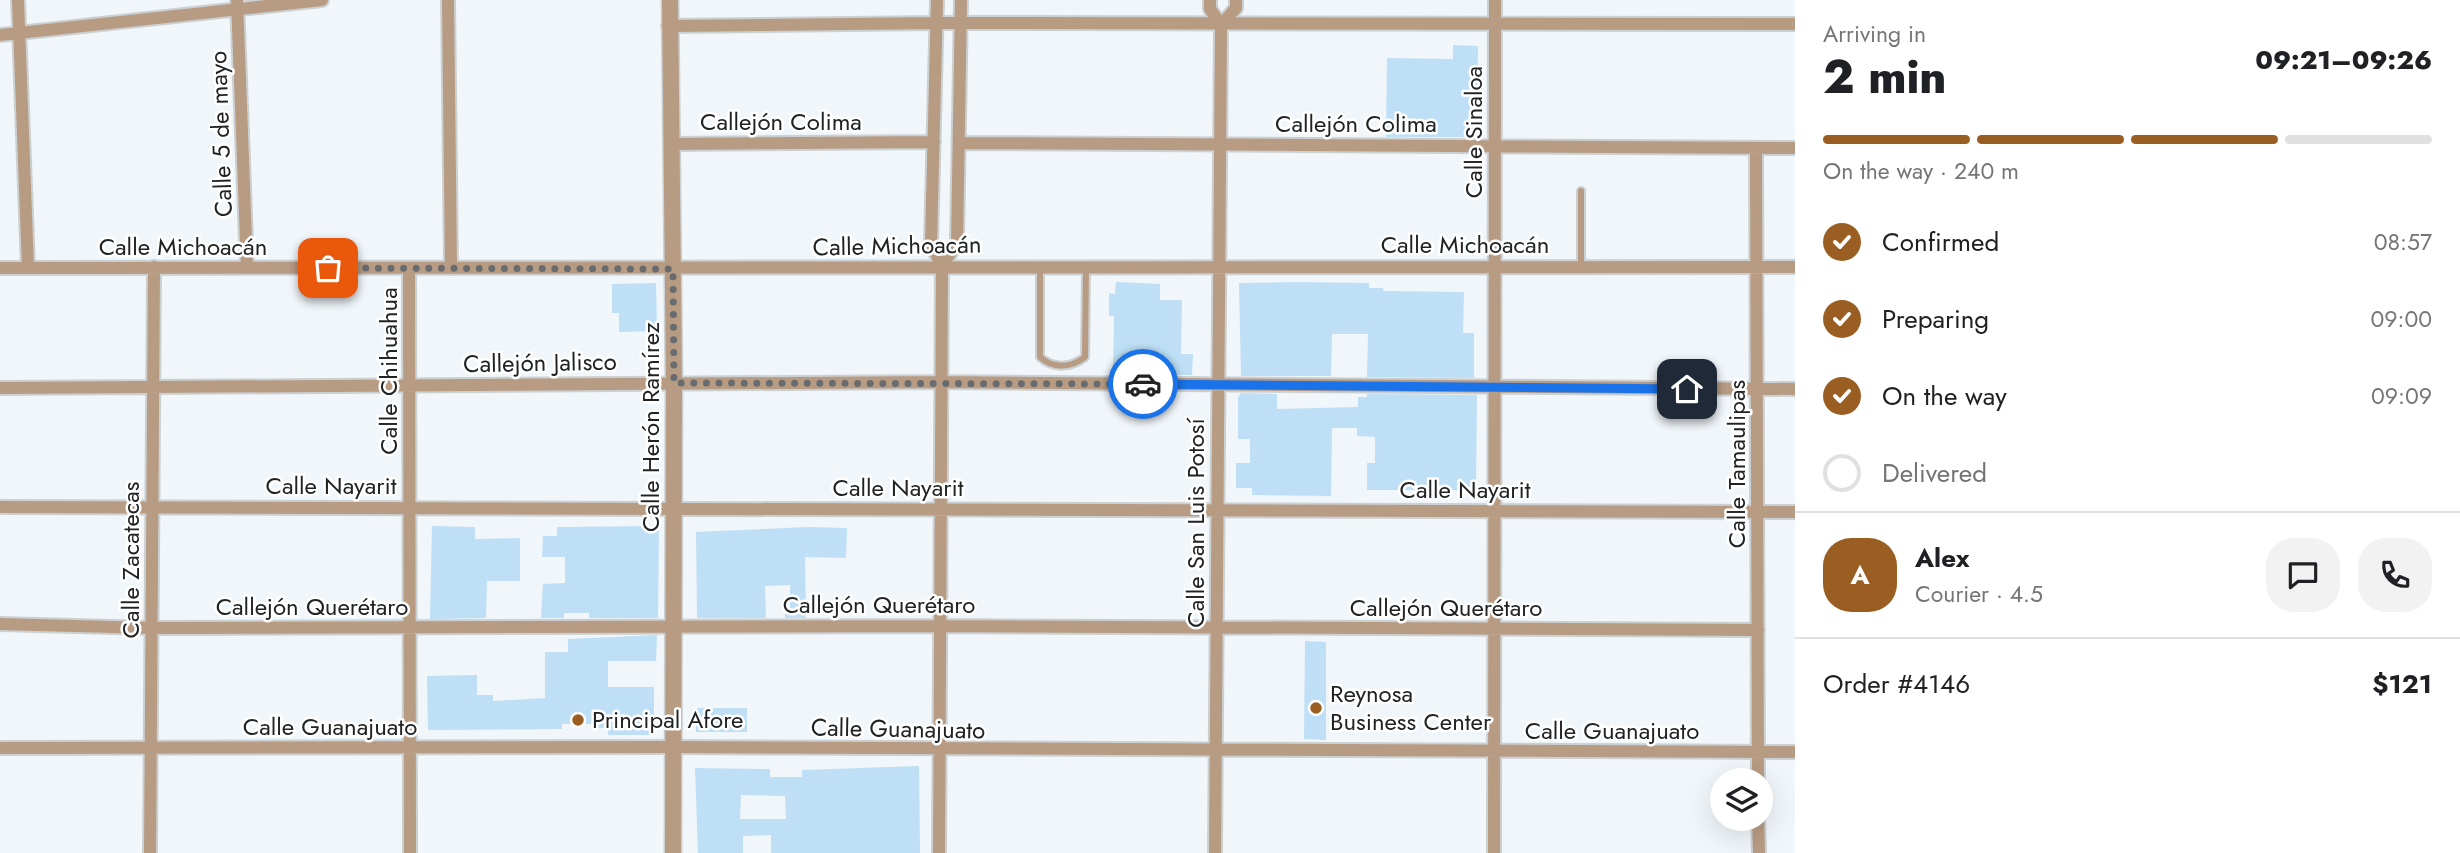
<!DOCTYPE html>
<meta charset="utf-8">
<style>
:root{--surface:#fff;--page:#f2f2f2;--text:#202124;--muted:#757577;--line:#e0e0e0;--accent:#9b5e22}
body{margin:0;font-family:Jost,sans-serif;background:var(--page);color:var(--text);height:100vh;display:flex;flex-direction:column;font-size:26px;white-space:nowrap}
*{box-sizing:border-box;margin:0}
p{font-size:23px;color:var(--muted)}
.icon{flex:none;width:38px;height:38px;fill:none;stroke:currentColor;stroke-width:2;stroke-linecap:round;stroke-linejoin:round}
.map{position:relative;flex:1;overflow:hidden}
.panel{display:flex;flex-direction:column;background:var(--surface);width:665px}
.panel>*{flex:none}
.buttons{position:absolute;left:1710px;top:768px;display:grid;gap:14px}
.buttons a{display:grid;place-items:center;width:63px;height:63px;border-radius:50%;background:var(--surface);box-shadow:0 7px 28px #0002;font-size:35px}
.pin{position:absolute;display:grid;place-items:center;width:60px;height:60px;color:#fff;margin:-30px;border-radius:14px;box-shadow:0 4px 10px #0006}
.courier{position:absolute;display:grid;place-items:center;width:70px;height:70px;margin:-35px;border:5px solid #1a73e8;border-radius:50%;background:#fff;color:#222;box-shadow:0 2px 9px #0007}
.overview em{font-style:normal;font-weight:800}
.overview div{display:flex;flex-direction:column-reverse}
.overview{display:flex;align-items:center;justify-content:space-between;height:119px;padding:0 28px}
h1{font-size:46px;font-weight:800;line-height:52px}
.bar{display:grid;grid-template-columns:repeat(4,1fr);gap:10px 7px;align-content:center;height:84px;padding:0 28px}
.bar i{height:9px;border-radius:5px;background:var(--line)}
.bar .on{background:var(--accent)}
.bar p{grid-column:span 4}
.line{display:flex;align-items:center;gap:18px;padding:0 28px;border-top:2px solid var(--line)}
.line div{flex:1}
.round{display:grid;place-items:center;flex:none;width:74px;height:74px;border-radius:28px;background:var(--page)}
ol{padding:0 28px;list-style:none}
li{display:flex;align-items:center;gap:21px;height:77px}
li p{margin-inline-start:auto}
li .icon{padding:7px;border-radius:50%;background:var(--accent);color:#fff;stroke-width:4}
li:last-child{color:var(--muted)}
li i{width:38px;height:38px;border:4px solid var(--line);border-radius:50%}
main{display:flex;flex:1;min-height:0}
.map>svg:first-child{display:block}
.building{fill:#bedff5;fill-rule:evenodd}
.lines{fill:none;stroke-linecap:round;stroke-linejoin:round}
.service-casing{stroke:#cbd0d3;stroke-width:10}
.minor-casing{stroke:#cbd0d3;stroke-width:16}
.tertiary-casing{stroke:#cbd0d3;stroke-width:19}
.service{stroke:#b89b83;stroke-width:6}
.minor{stroke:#b89b83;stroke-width:12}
.tertiary{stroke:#b89b83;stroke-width:16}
.done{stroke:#696c6e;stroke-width:7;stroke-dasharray:0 12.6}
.route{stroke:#1a73e8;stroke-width:9}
.poi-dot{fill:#9b5e22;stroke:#fff;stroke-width:2.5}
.labels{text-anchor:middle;stroke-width:5;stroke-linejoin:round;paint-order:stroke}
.street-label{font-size:24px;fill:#202223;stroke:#fff}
.poi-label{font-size:24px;fill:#202223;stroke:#fff;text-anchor:start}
</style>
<main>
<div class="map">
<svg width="1795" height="853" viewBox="0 0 1795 853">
<rect width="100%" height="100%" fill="#f1f6fa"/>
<path class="building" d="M1453,45L1478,46L1477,137H1386L1387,58L1453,59Z
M1116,282L1160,284V300H1182L1181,354H1193L1192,375H1113L1114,316H1109V293L1115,294Z
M1294,282L1369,283V288H1383V291L1464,292L1463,333H1474V378L1367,377L1368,334H1332L1331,376H1241L1239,283Z
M656,283L657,331L619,332V313H612V284Z
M1241,393L1277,394V409L1358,407V397H1367V394L1477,395L1476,490H1367V463H1375V437L1357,436V428H1332L1331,496L1252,495V488H1236V463H1250V439H1238V397Z
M432,526L475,527V539L520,538V581H487L486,618L430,619Z
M659,526L658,618H589V613H564V618H541L543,584L565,583V557H542L543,536H557V527Z
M808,527L847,528L846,558L805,557L806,618H785V611H790V585L765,586L766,618H697L696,532Z
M657,635L656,661H608V687H654V735H608V728H596V724H562V729L428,730L427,676L477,675V695H493V701L545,698V652H568V639Z
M1305,641L1326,642V740L1304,739Z
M696,708H747V732H696Z
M919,766L920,853H771V835L743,836V853H698L695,768L770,769V777H802V770ZM741,795L785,796L786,819H740Z"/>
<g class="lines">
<defs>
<path id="service" d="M1581,266V191
M1040,267V357C1053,369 1071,368 1085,357L1086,267"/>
<path id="minor" d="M18,0L28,268
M237,0L247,267
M448,0L451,268
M937,0L931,244L942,266L939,853
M1210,0V9L1221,25L1215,853
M1221,25L1236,8V0
M668,26L936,23L1795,24
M0,35L322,0
M959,143L1795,148
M670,144L934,142
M1756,148L1758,780
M942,266L957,243L961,0
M0,268L1795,267
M409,268L410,853
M0,388L939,382L1795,389
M0,507L1795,512
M0,624L151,628L939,626L1758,630
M0,748L673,747L1795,752
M1758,819L1759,853
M150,853L154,267
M1494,853L1495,0"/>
<path id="tertiary" d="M670,0L674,383L673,853"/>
</defs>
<use href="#service" class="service-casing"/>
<use href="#minor" class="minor-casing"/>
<use href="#tertiary" class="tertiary-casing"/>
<use href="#service" class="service"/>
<use href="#minor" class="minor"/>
<use href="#tertiary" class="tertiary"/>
</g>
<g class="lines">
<path class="done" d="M328,268L673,269L674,383L1143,384"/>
<path class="route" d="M1143,384L1687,389"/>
</g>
<g class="poi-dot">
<circle cx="1316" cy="708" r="7"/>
<circle cx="578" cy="720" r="7"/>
</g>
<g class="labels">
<g class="street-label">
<text x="781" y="130">Callejón Colima</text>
<text x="1356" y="132">Callejón Colima</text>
<text transform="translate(1474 132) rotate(-90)" y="8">Calle Sinaloa</text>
<text transform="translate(221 134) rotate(-92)" y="8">Calle 5 de mayo</text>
<text x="1465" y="253">Calle Michoacán</text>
<text transform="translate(897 246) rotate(-1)" y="8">Calle Michoacán</text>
<text x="183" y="255">Calle Michoacán</text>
<text transform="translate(540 363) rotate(-1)" y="8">Callejón Jalisco</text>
<text transform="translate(389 371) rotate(-90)" y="8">Calle Chihuahua</text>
<text transform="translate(651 427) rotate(-90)" y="8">Calle Herón Ramírez</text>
<text transform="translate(1737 464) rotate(-90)" y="8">Calle Tamaulipas</text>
<text x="331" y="494">Calle Nayarit</text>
<text x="898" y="496">Calle Nayarit</text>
<text x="1465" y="498">Calle Nayarit</text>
<text transform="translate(1196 523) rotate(-90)" y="8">Calle San Luis Potosí</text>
<text transform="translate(131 560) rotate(-90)" y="8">Calle Zacatecas</text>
<text x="879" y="613">Callejón Querétaro</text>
<text x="312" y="615">Callejón Querétaro</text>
<text x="1446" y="616">Callejón Querétaro</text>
<text x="330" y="735">Calle Guanajuato</text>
<text transform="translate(898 729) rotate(1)" y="8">Calle Guanajuato</text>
<text x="1612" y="739">Calle Guanajuato</text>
</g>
<g class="poi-label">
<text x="1330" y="702">Reynosa<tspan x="1330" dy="28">Business Center</tspan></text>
<text x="592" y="728">Principal Afore</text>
</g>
</g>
</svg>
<div class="buttons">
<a><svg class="icon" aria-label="layers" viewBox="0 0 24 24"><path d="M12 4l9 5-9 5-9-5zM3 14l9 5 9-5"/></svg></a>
</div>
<div class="pin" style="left:328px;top:268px;background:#ea580c"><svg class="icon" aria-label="bag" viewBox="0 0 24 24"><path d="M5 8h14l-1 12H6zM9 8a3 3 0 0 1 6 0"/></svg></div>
<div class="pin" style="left:1687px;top:389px;background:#1f2937"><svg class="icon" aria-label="home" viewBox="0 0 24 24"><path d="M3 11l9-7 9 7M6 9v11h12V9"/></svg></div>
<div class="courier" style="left:1143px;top:384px"><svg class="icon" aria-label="car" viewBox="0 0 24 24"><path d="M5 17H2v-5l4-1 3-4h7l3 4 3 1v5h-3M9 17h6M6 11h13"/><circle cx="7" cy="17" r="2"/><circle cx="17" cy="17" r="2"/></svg></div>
</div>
<section class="panel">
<div class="overview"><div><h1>2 min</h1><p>Arriving in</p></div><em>09:21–09:26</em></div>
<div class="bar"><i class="on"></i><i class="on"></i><i class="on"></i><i></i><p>On the way · 240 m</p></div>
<ol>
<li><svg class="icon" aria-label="check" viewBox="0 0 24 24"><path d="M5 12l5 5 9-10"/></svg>Confirmed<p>08:57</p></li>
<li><svg class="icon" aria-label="check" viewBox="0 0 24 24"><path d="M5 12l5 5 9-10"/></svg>Preparing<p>09:00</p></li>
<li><svg class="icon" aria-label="check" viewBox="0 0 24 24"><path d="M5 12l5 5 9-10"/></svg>On the way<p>09:09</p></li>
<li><i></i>Delivered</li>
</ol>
<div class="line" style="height:126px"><b class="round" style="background:var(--accent);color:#fff">A</b><div><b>Alex</b><p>Courier · 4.5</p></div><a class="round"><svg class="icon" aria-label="chat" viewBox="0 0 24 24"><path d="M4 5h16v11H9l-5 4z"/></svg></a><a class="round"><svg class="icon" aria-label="phone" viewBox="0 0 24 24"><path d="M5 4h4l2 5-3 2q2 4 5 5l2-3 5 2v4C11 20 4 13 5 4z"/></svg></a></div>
<div class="line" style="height:91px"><div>Order #4146</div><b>$121</b></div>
</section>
</main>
